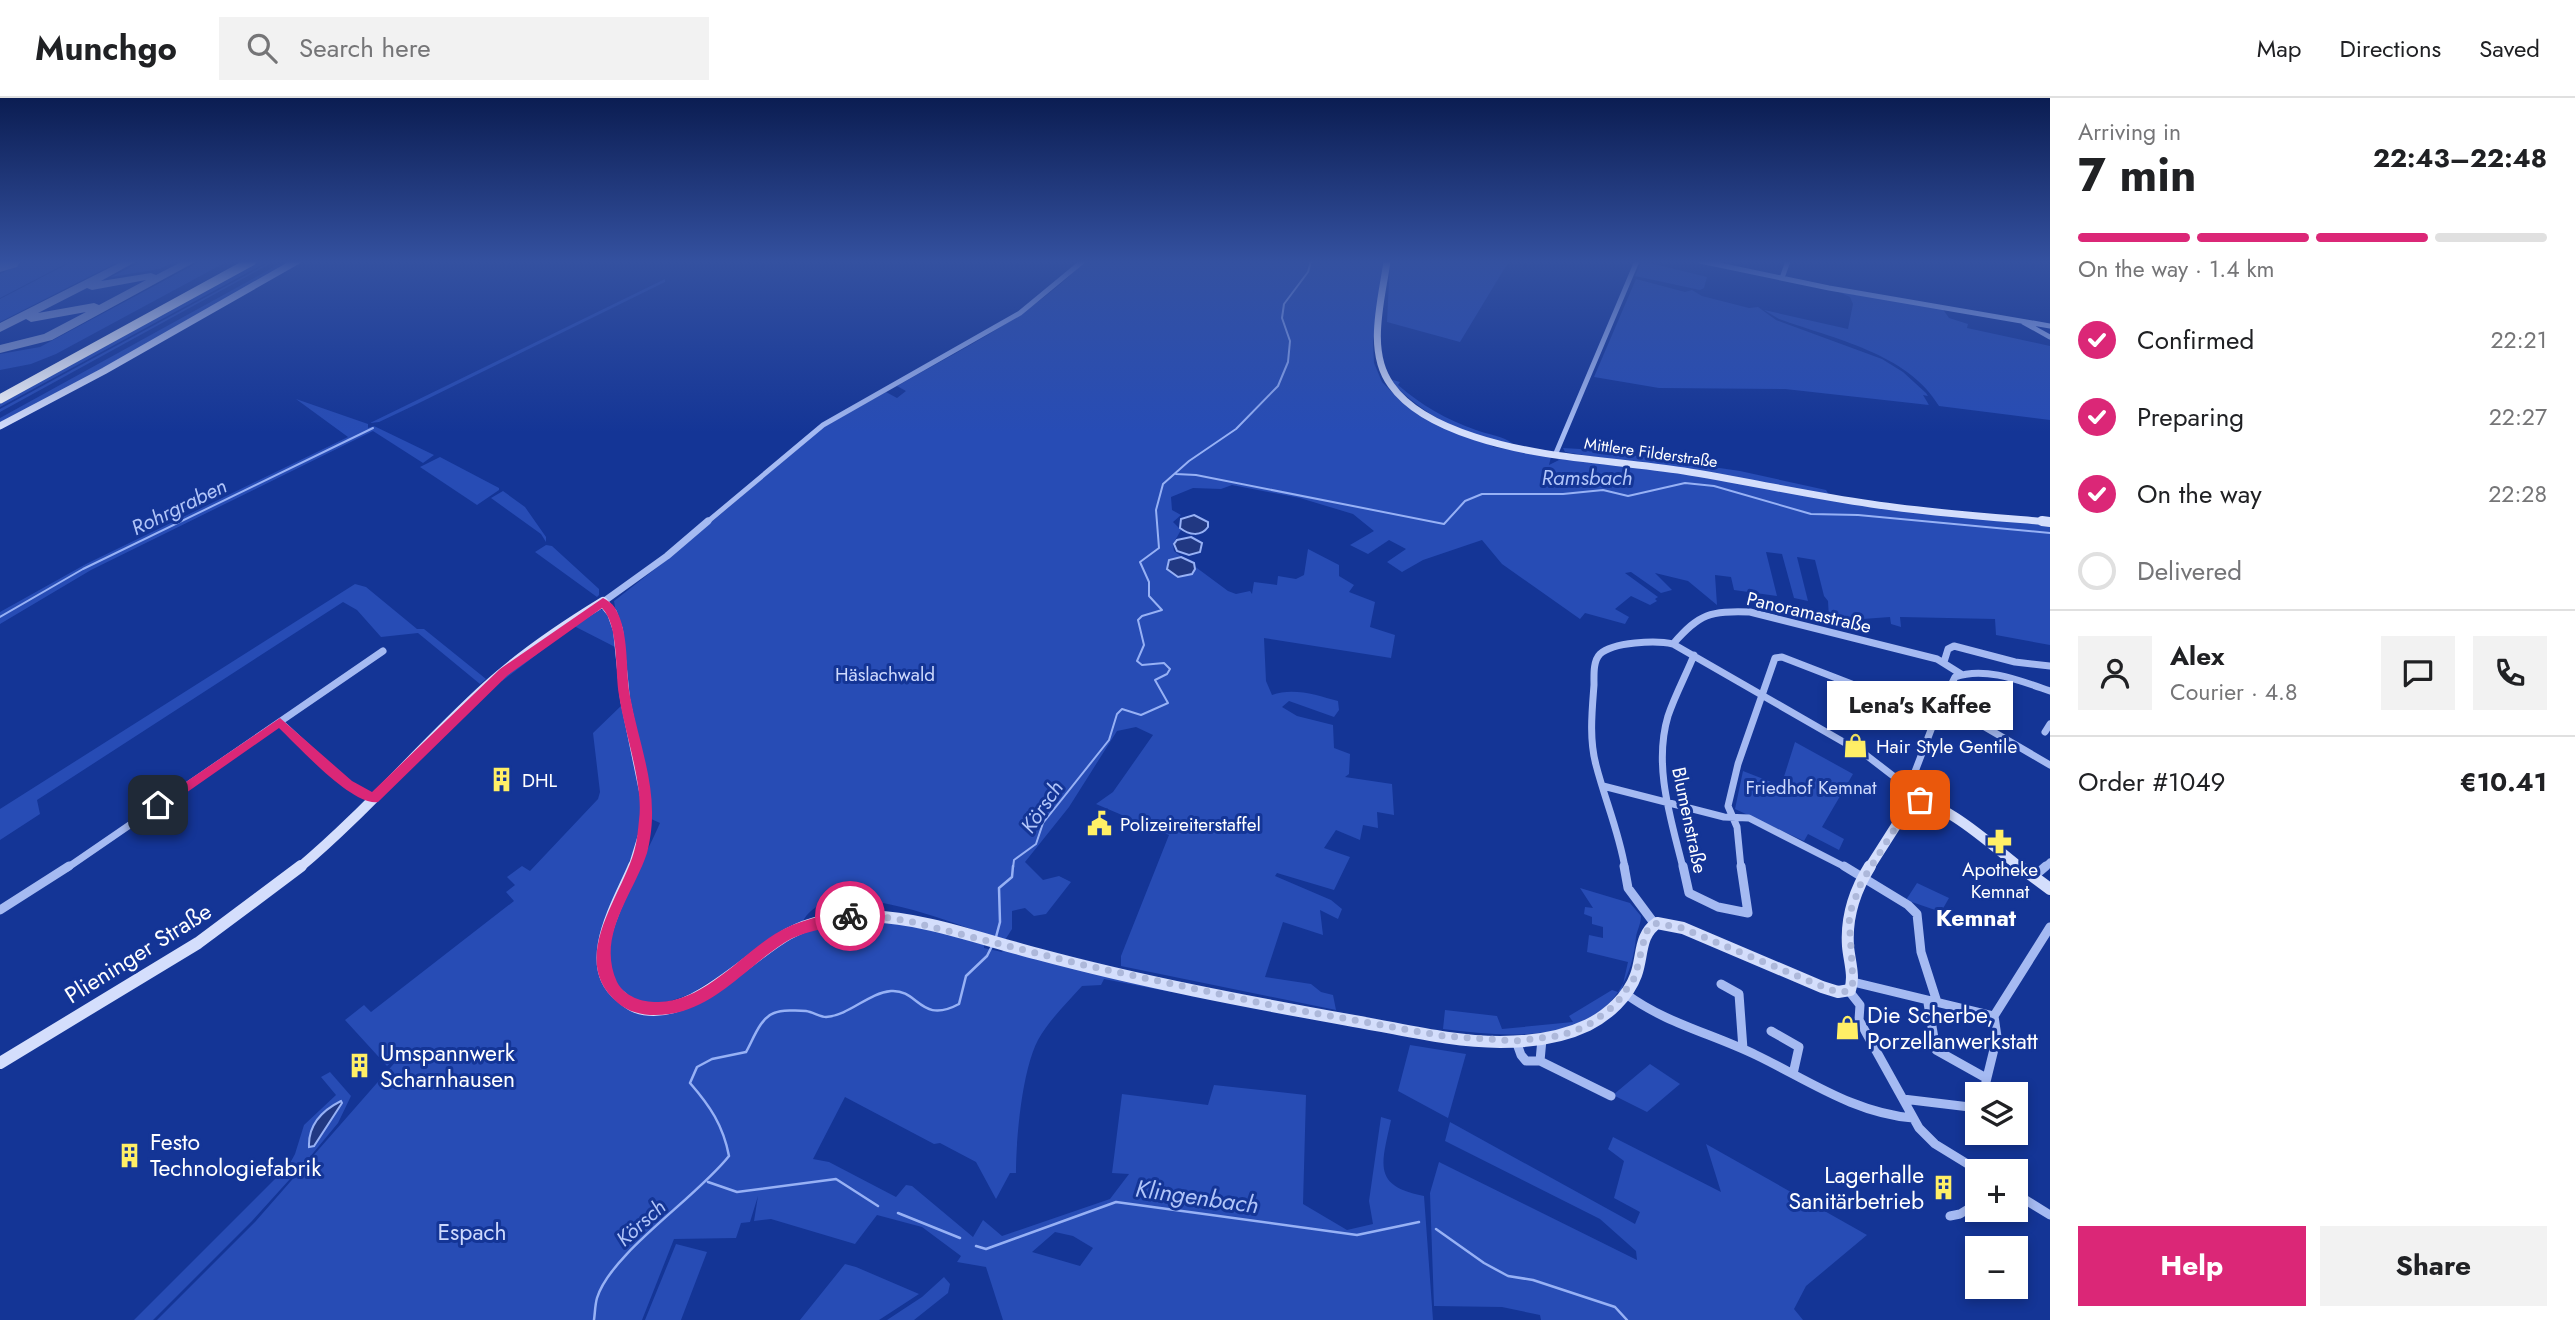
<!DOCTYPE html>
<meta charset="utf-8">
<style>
:root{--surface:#fff;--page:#f2f2f2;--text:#202124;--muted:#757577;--line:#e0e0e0;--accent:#db2777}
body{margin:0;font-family:Jost,sans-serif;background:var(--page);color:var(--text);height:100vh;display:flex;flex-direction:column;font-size:26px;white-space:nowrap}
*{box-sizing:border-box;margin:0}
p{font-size:23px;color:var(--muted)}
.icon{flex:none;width:38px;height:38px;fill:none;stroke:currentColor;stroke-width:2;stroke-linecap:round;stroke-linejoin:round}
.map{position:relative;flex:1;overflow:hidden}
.details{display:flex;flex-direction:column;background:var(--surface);width:525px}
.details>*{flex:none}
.controls{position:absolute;left:1965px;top:984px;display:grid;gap:14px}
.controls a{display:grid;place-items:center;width:63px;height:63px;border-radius:0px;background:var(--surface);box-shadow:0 4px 10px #0003;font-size:35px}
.pin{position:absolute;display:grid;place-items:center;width:60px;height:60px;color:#fff;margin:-30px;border-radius:14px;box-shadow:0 4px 10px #0006}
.courier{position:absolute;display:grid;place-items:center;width:70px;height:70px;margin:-35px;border:5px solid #db2777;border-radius:50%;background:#fff;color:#222;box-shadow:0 2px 9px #0007}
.bubble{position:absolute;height:49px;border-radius:0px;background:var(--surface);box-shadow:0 4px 10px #0003;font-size:23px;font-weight:700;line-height:49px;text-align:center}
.summary em{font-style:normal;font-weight:700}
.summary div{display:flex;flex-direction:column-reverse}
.summary{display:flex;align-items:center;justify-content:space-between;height:119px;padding:0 28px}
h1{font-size:46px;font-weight:700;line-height:52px}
.bar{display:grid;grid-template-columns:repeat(4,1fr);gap:10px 7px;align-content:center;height:84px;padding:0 28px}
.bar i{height:9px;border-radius:5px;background:var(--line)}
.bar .on{background:var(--accent)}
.bar p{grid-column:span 4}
.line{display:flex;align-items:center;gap:18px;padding:0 28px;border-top:2px solid var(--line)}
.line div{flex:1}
.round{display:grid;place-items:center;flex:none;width:74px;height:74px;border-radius:0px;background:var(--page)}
ol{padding:0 28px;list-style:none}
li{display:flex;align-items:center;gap:21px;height:77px}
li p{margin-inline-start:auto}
li .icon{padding:7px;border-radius:50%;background:var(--accent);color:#fff;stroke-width:4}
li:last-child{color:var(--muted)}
li i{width:38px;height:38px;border:4px solid var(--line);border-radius:50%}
.button{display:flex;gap:14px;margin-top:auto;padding:14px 28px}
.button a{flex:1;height:80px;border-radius:0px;background:var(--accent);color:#fff;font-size:28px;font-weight:700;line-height:80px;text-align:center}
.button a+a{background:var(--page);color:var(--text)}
header{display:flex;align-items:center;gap:42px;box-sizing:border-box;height:98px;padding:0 35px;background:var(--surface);border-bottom:2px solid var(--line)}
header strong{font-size:33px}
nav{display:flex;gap:38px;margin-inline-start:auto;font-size:24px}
.search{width:490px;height:63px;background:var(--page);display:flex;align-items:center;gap:18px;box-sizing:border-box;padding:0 24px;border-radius:0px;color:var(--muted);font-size:26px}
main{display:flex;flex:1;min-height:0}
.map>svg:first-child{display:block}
.green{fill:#274cb5;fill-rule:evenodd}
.water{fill:#213882;stroke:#97b1f5;stroke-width:2}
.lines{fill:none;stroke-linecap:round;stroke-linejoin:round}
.stream-far1{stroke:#97b1f5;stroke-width:2}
.stream{stroke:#97b1f5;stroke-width:2.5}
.taxiway{fill:#8a9aca;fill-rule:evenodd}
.runway{fill:#8a9aca;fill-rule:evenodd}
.street-far2{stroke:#a5baf2;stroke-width:5}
.street-far1{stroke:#a5baf2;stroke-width:7}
.street{stroke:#a5baf2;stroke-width:9}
.secondary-far2{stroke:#d4defc;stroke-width:7}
.secondary-far1{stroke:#d4defc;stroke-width:10}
.secondary{stroke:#d4defc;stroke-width:12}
.highway{stroke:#fff;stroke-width:9}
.route{fill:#db2777}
.done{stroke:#adb8da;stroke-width:7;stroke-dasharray:0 12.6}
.labels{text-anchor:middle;stroke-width:6;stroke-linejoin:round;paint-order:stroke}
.far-street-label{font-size:16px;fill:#fff;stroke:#143596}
.street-label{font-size:19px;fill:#fff;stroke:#143596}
.park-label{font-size:19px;fill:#cdd9fd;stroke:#143596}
.poi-label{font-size:19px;fill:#fff;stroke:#143596;text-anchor:start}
.water-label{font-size:21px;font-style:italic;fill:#b1c5f9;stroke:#143596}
.quarter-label{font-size:23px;font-weight:bold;fill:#fff;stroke:#143596}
.near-street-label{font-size:23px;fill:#fff;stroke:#143596}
.near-poi-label{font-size:23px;fill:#fff;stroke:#143596;text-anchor:start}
.near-park-label{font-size:23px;fill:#cdd9fd;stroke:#143596}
.near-water-label{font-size:24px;font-style:italic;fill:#b1c5f9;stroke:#143596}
</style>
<header>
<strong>Munchgo</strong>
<div class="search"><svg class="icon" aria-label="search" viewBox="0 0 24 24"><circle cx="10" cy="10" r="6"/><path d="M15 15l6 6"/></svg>Search here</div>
<nav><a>Map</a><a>Directions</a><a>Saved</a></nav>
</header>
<main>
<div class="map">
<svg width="2050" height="1222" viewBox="0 0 2050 1222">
<rect width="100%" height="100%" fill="#143596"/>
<path class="green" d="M27,163H71L0,200V176Z
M73,163H120L0,224V201Z
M143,163H176L159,171L111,179Z
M201,163H228L56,256L31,266L0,272V256L40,249Z
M258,163H269L0,309V305Z
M272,163H275L0,314V311Z
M285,163H294L166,236L0,326V320Z
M1085,163H1383L1373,245L1374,265L1382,284L1403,305L1494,349L1551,359L1549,367L1559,362L1556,360L1651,369L1769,390L2050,427V547L1996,537L1995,521L1900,519L1901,529L1891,526L1890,519L1849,522L1844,519L1829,520L1828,503L1824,498L1815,462L1797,459L1808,503L1794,500L1782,456L1766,454L1777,498L1734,492L1731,479L1715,477L1717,507L1688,483L1655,475L1672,492L1661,495L1631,474L1625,475L1658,499L1655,501L1657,503L1650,507L1631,498L1615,511L1629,519L1625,526L1585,515L1580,521L1502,466L1482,442L1423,462L1402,474L1387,464L1406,451L1389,442L1368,456L1350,447L1374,433L1353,416L1300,400L1232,387L1221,391L1193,390L1171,399L1172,412L1181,417L1173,424L1181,432L1173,446L1174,453L1228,493L1236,496L1250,493L1252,496L1254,484L1277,487L1278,478L1296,481L1304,477L1308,451L1339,467V478L1354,487L1349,494L1375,504L1370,529L1395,537L1391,560L1264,540L1266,583L1272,597C1293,589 1317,597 1338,603L1339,612L1334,619L1289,603L1282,609L1297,618L1333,627L1334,650L1350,656L1349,676L1345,679L1392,686L1394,717L1377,714L1378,730L1363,727L1360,742L1336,732L1324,750L1350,759L1334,792L1277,775L1275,778L1331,802L1342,811L1338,821L1320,812L1323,837L1283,824L1265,879L1311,886L1321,894L1333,897L1336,912L1121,868V858L1169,737L1096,706L1113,694L1153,637L1136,629L1117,633L1069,709L1025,764L1043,782L1059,778L1071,784L1046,816L1034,818L1025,810L1012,813V831L1005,842C960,830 832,770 803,823C769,846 653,945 618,889C612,878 606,867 607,854C614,807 642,767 660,725L649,720L614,503L664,464L822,330L886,294L897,300L906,293L897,288C962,251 1033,217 1085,163Z
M1390,163H1509L1460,244L1387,224Z
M1642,163L1707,179L1704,190L1700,192L1635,178Z
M665,181V184L417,306L379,324L370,325Z
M1636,181L1685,194L1692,192L1702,198L1749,210L1758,209L1776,222L1882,261L1903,274L1926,295L1928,298L1923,297L1929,307L1785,291L1659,290L1594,279Z
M1839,194L1942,210L1949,220L1968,226L1967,230L2050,248V322L1939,308C1907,255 1834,241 1779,221L1764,212L1848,231L1853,206L1850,199Z
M1393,282L1400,284L1398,287C1421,307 1447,322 1476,332C1487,336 1505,339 1512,345C1469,345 1420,313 1391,284Z
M296,301L368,326V330L374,328L434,357L423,365L373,333L91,472L0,526V514L86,466L348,339Z
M1563,350L1597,352L1740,373L1826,392L1829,397L1565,354Z
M440,359L499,390V392L477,407L420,369Z
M503,393L525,409L546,439V444L541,436L491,400Z
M546,447L552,448L599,491V497L597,499L535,454Z
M355,486L366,489L417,531H424L486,581L480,586L418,535L381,539L357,512L343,504L37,702L40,716L0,742V711Z
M598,512H604L611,520L617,550L574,528L502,583L499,581L526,559Z
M623,606L642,701V732L605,827L607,891L659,915C716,882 796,822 862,821C903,821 945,836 984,846V850L1002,854L1004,851L1171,891V894L1104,881L1101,887L1082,888C1067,905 1049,922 1038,942C1022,972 1016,1041 1016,1075H1010L996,1101L976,1064L940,1045L934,1046L845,999L813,1061L829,1064L896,1099L906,1087L912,1088L973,1139L983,1122L1002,1138L1110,1101L1129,1076L1112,1075L1122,996L1208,1007L1214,987L1306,997L1303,1106L1347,1132L1373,1126L1369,1103L1381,1019L1391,1022C1382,1065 1371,1088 1424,1098L1433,1222H1003L986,1169L957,1164L961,1158L922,1129L877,1117L855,1146L771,1121L754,1123L758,1098L750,1124L741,1125L736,1140L674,1141L642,1222H157L255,1124L398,961L396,960L387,968L345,922L364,907L371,914L514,803L506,794L515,787L507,779L522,768L530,773L598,701L600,694L593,635ZM1055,1134L1073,1138L1093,1150L1080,1168L1032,1154Z
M1795,644L1853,676L1822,729L1844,741L1839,752L1808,736L1804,743L1735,711L1743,673L1781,688Z
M1917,785L1949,800L1941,814L1906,802Z
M1580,790L1630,805L1641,818C1641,826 1637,832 1636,839C1626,947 1526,942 1443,931L1445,912L1497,918L1502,931L1573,924L1569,918L1612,892L1621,895L1628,864L1587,854L1589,837L1603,840V829L1592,826V819L1584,816L1585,809L1593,810Z
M1410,947L1466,956L1448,1020L1398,993Z
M1650,966L1680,986L1647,1014L1613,997Z
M330,974L351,998L338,1025L309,1060L252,1123L153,1222H134L289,1067L295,1056L304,1027L336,997L321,979Z
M1450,1024L1635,1126L1640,1114L1614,1100L1624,1063L1608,1051L1613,1039L1721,1094L1706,1046L1867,1137L1806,1188L1794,1211L1803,1222H1541L1540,1217L1502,1209L1434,1208L1430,1095L1439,1064L1637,1162L1636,1153L1600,1121L1445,1043Z
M676,1146L707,1154L681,1222H645Z
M845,1166L856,1169L919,1196L879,1222H800Z
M944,1179L950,1186L948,1195L914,1222H887L922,1199Z"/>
<path class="water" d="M1194,417L1208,424V429C1201,439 1189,437 1180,430L1181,421Z
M1191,439L1202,445L1200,454L1189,457L1177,453L1174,446L1177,442Z
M1181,459L1194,465L1195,471L1192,476L1178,479L1167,471L1169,462Z
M341,1003L342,1005L314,1048L309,1049C308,1027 321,1013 341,1003Z"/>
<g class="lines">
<path class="stream-far1" d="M1176,376L1196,377L1444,426L1465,403L1482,396H1563L1603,392L1628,398L1685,385L1714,388L1811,416L1858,417L2050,435
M0,519L83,471L373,330
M1013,770L1014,762L1036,746L1043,725L1109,642L1117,616L1122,611L1141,617L1168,605L1155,582L1167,576L1170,571L1164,565L1142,567L1137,563L1144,547L1138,522L1142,518L1162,512L1149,498V484L1140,464L1159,450L1156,412L1163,386L1189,363L1236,331L1278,288L1288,264L1290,243L1282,220L1284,206L1308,174L1311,163"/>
<path class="stream" d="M996,839L1000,824L999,790L1012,779L1013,768
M708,1084L737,1094L836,1081L878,1108
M898,1115L960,1140
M1436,1131L1484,1165L1508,1178L1533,1182L1615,1209L1627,1222
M976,1148L986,1151L1116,1104L1357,1137L1419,1124
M594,1222C595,1215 595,1207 597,1200C611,1155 696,1100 729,1058C723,1027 710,1008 690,985L697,969L712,961L746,954C753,942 760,920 774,915C781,912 798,912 806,913C813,914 820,919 826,919C850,917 868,895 891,893C919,891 920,927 959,906L966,878L987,858L992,848"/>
<path class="taxiway" d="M123,163H137L101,183L151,175L156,177L183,163H197L52,242L0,255V247L44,236L86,214L31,224L26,221L0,234V225ZM146,182L99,207L94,205L38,215L87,190L92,192Z"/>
<path class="runway" d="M0,163H21L17,169L0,174Z"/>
<path class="street-far2" d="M1700,163L1829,190L2050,228
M1782,180L1788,163
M2023,224L2050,239
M1556,355L1637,163
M706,425L823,327L1020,215L1083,163"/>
<path class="street-far1" d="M603,504L667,458L708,423
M1673,546C1700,515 1710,513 1750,514L1937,561L1961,576
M1944,564L1948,551L1954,548L2015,564L2050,568
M1942,604L2050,667
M280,624L346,685L373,700
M2045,634L2050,626
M1603,688L1724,719L1749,720L1847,770
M1905,688L1911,684L1939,611L1955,579C1985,568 2021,583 2050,593
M67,770L383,553
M1625,770C1619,734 1605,702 1596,667C1589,641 1592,613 1594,587C1594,577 1593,563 1600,556C1613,544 1656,542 1673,546L1866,657L1901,684L1915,703
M1683,770C1671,721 1653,668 1668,618C1675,597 1686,577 1694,557
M1741,770L1737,729L1728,708L1738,666L1775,560L1782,559L1937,619
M2044,770L2050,764"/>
<path class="street" d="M1624,768L1628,790L1654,825
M1683,768L1689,795L1718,809L1748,815L1741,768
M1844,768L1908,807L1917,816L1921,854L1937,904
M2033,779L2046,768
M0,812L69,768
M1853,884L1994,918
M1721,886L1739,896L1743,951
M1849,893L1860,907L1859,922L1919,1030L1935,1046L1979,1073
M1626,896C1665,925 1713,936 1756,957C1808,982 1854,1015 1913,1020
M1928,905L1936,952L1986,980
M1771,933L1799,949L1793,976
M1516,943L1521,957L1526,963H1540L1611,998
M1540,963L1542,941
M1983,996L1997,939L1994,918L2050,829
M1903,1001L1978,1010
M2016,1096L2050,1117
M1950,1118L1960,1116L1978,1105"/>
<path class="secondary-far2" d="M1387,163C1382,201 1366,253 1391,287C1410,314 1444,329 1475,339C1542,361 1614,362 1684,373C1746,383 1808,397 1871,406C1930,415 1990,419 2050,424
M0,328L104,273L297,163"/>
<path class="secondary-far1" d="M2042,423L2050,424
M299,770C366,714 422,647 487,588C522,556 562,529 603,504L612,515L618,532L625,601L645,698V731L633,770
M1869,770L1911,704C1940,698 1997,752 2021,770"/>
<path class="secondary" d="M634,768C619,804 580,866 620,898C625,902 630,907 636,909C687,927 747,859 788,836C812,823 841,818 869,818C926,820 983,842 1038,856C1142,884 1248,904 1354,923C1402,931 1451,944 1500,944C1530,944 1561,940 1588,927C1608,917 1628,899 1636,877C1643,858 1639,837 1657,825L1683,830L1822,889L1838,894L1850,892C1855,878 1849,862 1848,848C1846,819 1855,792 1870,768
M2019,768L2050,791
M0,965L198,845L301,768"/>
<path class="highway" d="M0,301L252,163"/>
</g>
<linearGradient id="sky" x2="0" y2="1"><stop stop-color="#0b1d52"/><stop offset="0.49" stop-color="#3451a0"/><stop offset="1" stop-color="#3451a0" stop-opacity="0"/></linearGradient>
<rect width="2050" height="334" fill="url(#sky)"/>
<path class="route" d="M603,500C607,502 612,505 615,510C630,535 625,571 630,598C637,637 653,678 652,718C652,729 650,744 647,755C633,797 596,838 617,884C625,899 642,904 657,904C702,905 740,858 775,836C797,822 824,817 850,813L857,818L855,823C831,831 806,831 784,845C751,866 722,901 683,913C662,919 635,920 618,905C567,862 621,800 634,754C637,744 638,732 639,722C644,687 624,633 619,597C615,574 619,527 602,510L508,577L378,704C353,709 297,647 279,630L163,711L158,712L152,707L280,620L352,683L372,694L500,571Z"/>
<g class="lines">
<path class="done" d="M850,818H876L908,823L1084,867L1275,908L1443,938L1516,943L1558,938L1577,932L1593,924L1616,906L1635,879L1646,834L1654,825L1682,830L1831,892L1843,894L1850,892L1853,884L1849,817L1861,785L1910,706L1920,702"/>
</g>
<defs>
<symbol id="shop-bare" viewBox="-9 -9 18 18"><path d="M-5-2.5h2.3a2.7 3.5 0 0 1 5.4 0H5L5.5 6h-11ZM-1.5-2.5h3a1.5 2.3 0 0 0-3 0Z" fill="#ffef66" stroke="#143596" stroke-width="2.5" paint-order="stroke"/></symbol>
<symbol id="building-bare" viewBox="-9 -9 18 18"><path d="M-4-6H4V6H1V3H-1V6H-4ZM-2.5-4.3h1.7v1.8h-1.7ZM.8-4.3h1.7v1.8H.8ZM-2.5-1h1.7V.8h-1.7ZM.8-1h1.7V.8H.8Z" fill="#ffef66" stroke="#143596" stroke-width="2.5" paint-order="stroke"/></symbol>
<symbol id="civic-bare" viewBox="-9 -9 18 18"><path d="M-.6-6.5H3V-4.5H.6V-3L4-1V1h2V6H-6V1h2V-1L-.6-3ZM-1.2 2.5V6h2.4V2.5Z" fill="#ffef66" stroke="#143596" stroke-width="2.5" paint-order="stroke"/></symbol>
<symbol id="pharmacy-bare" viewBox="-9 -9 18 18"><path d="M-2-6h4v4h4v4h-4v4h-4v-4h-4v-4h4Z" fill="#ffef66" stroke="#143596" stroke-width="2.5" paint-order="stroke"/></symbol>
</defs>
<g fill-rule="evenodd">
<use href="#shop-bare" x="1838" y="630" width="35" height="35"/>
<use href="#building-bare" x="484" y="664" width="35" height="35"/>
<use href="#civic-bare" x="1082" y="708" width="35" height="35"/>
<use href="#pharmacy-bare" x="1982" y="726" width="35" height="35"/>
<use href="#shop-bare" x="1830" y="912" width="35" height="35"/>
<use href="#building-bare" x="342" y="950" width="35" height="35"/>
<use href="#building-bare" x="112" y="1040" width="35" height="35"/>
<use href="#building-bare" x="1926" y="1072" width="35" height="35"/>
</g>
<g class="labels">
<g class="far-street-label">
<text transform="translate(1651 354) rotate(8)" y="6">Mittlere Filderstraße</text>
</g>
<g class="street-label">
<text transform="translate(1809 514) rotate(13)" y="7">Panoramastraße</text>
<text transform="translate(1690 722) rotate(78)" y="7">Blumenstraße</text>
</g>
<g class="park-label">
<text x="885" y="583">Häslachwald</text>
<text x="1811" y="696">Friedhof Kemnat</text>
</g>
<g class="poi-label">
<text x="1876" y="655">Hair Style Gentile</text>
<text x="522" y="689">DHL</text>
<text x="1120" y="733">Polizeireiterstaffel</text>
<text x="2000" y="778" text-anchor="middle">Apotheke<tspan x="2000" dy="22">Kemnat</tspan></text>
</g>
<g class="water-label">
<text x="1587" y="387">Ramsbach</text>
<text transform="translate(179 409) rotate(-26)" y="7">Rohrgraben</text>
<text transform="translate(1042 709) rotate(-56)" y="7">Körsch</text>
<text transform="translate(641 1125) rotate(-42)" y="7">Körsch</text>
</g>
<g class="quarter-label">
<text x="1976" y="828">Kemnat</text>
</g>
<g class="near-street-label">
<text transform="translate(138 855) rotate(-32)" y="8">Plieninger Straße</text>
</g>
<g class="near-poi-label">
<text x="1867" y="925">Die Scherbe,<tspan x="1867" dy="26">Porzellanwerkstatt</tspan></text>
<text x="380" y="963">Umspannwerk<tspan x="380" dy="26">Scharnhausen</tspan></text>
<text x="150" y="1052">Festo<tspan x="150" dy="26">Technologiefabrik</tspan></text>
<text x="1924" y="1085" text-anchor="end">Lagerhalle<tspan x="1924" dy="26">Sanitärbetrieb</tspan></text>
</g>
<g class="near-park-label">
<text x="472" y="1142">Espach</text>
</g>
<g class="near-water-label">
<text transform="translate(1197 1099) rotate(8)" y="8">Klingenbach</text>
</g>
</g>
</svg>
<div class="controls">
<a><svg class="icon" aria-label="layers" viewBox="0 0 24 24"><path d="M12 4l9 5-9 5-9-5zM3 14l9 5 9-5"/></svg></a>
<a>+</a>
<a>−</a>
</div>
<div class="pin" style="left:1920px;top:702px;background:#ea580c"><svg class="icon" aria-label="bag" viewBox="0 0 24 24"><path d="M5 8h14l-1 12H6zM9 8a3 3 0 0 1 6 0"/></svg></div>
<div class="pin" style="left:158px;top:707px;background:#1f2937"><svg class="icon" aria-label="home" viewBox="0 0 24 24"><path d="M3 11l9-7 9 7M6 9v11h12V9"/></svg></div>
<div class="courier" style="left:850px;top:818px"><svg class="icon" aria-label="bike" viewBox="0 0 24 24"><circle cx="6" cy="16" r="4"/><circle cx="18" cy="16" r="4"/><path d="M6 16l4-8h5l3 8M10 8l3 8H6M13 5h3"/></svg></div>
<div class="bubble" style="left:1827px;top:583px;width:186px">Lena's Kaffee</div>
</div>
<section class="details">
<div class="summary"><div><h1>7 min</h1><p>Arriving in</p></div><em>22:43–22:48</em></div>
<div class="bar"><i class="on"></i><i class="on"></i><i class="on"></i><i></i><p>On the way · 1.4 km</p></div>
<ol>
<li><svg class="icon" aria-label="check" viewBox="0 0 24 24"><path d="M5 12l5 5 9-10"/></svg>Confirmed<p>22:21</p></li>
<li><svg class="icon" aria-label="check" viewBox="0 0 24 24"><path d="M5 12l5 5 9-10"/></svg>Preparing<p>22:27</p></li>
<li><svg class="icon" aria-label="check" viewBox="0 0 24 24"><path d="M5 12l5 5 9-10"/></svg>On the way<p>22:28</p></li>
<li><i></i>Delivered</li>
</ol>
<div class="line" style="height:126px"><a class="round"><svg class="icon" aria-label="person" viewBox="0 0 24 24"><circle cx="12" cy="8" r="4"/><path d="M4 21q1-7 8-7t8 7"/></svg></a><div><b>Alex</b><p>Courier · 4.8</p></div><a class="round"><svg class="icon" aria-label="chat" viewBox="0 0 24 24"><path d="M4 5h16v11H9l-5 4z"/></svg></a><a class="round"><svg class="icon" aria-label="phone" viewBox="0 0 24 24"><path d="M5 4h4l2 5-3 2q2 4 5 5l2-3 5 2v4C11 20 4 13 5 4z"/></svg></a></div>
<div class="line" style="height:91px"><div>Order #1049</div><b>€10.41</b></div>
<div class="button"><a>Help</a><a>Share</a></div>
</section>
</main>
